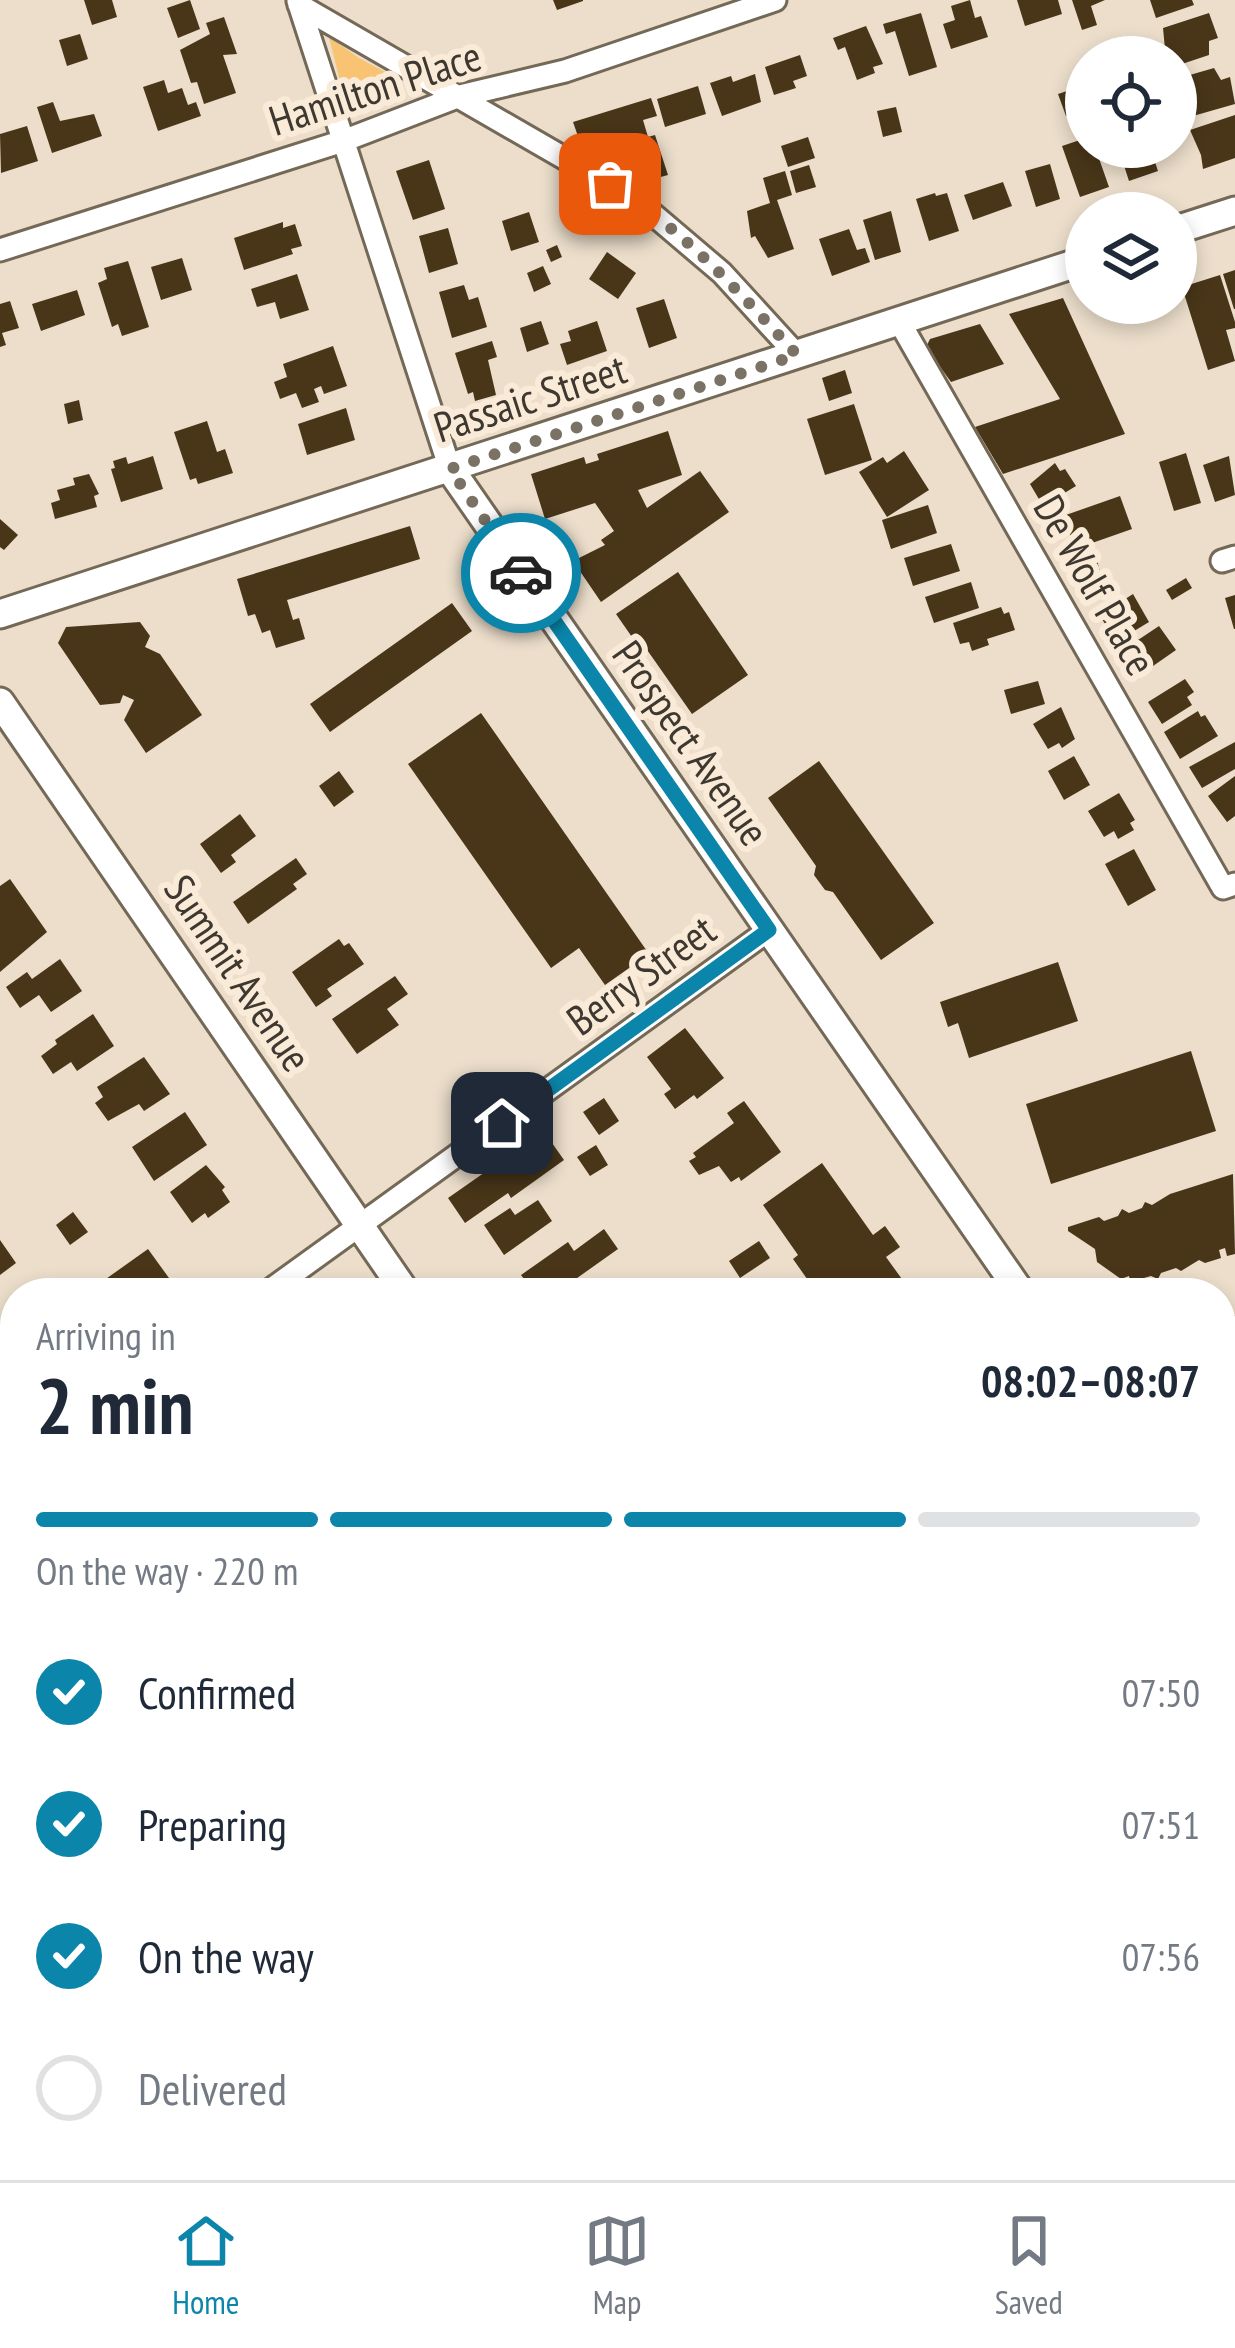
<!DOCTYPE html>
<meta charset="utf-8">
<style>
:root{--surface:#fff;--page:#f6f6f7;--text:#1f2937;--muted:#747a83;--line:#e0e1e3;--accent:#0b85a9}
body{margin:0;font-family:"PT Sans Narrow",sans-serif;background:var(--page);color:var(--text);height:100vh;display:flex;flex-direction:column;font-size:45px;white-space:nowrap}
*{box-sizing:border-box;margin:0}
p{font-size:39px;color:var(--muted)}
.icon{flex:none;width:66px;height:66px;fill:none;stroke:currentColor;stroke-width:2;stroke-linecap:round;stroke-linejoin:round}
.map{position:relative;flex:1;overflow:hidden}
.panel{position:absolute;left:0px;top:1278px;width:1236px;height:903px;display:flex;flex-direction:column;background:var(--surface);border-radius:48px 48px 0 0;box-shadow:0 6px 18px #0003}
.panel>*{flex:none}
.controls{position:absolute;left:1065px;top:36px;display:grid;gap:24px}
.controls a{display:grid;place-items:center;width:132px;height:132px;border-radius:50%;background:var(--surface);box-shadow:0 6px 18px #0003;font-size:60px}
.pin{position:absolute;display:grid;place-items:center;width:102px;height:102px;color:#fff;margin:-51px;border-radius:24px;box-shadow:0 6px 18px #0006}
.courier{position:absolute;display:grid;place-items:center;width:120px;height:120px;margin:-60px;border:9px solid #0b85a9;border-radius:50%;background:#fff;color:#222;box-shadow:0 3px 15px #0007}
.overview em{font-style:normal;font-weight:700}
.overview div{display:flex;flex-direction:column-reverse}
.overview{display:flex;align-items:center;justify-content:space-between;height:204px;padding:0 36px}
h1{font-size:78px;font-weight:700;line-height:90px}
.bar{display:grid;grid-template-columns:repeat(4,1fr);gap:18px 12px;align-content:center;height:144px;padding:0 36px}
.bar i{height:15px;border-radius:9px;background:var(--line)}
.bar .active{background:var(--accent)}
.bar p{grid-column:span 4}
ol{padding:0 36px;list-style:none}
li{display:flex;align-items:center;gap:36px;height:132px}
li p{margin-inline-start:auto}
li .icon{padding:12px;border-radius:50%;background:var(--accent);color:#fff;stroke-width:4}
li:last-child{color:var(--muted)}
li i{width:66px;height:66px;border:6px solid var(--line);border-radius:50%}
.dock{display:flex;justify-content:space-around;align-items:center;height:168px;border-top:3px solid var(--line);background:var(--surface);font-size:33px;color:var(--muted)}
.dock a{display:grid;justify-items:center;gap:6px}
.dock .active{color:var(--accent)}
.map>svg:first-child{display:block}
.green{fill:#f8c373}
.building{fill:#493619}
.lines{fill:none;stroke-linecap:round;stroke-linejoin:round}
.street-casing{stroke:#746856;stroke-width:27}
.secondary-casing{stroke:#746856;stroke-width:33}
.street{stroke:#fff;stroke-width:21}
.secondary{stroke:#fff;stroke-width:27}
.done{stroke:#7b7266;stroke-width:12;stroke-dasharray:0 21.6}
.route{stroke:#0b85a9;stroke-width:15}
.labels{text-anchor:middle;stroke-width:12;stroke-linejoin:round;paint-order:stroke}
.street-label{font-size:42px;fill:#3e3830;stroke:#f9ebd8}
</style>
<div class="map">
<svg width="1235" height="2180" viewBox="0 0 1235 2180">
<rect width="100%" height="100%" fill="#ecdecb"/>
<path class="green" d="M329,37L359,58L400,80L349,98L343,93Z"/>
<path class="building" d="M84,0H112L117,17L92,25Z
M190,0L200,29L178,38L167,8Z
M553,0H583V1L557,10Z
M970,0L975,18L981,16L988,37L951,49L943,24L955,20L951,6Z
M1017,0H1058L1062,14L1025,26Z
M1072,0H1105L1091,6L1097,25L1082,30Z
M1150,0H1192L1194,5L1156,18Z
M921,13L937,67L909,76L895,31L886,34L883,24Z
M1209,13L1218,38L1209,41V55L1176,66V57H1155L1153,52L1165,49L1163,28Z
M224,17L237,54L223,55L236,93L204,104L197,82L191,83L180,50L210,34L206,23Z
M866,26L883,64L873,67L875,73L857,80L845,47L838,50L833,38Z
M80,34L88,59L67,66L59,40Z
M800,55L807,76L793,81L796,88L774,95L765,67Z
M1214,68L1221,80L1230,77L1235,104L1186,118L1176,79Z
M755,74L761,102L722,116L710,83L731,76L733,82Z
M164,80L168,93L182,88L188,105L196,102L201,116L158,131L143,87Z
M698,86L706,114L665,127L657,99Z
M1082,86L1086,109L1066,116L1058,94Z
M651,98L657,116L643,120L648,137L655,135L668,175L646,181L581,145L573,122Z
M53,102L60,121L94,114L102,136L52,153L37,107Z
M896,107L902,132L883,137L877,111Z
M1235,115V158L1203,169L1201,155L1190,130Z
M27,126L38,161L1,173L0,134Z
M808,137L815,158L788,167L781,146Z
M1086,138V147H1095L1109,187L1080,197L1062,146Z
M1118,147H1150L1158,171L1129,181Z
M429,160L445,209L413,220L396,171Z
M1050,164L1060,199L1036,207L1025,171Z
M809,165L816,187L796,193L790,171Z
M785,171L792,195L777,200L794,249L768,258L755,236L751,238L747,211L770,203L763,178Z
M1003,182L1012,206L973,220L964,195Z
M935,193L936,196L947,193L959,231L929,241L916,199Z
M891,211L901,252L875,260L863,220Z
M529,212L539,242L511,251L502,221Z
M283,222V228L295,224L302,246L291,249L293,254L244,270L234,238Z
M448,228L458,264L429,273L419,236Z
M849,229L857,250L865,248L870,262L832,276L819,239Z
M557,245L562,257L551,262L546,250Z
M607,252L636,273L618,299L589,279Z
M182,258L192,290L161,300L151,267Z
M128,261L149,327L122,336L118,324L112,327L98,283L107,279L104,268Z
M543,266L551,284L534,292L527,273Z
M1235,270V309H1234L1223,274Z
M297,274L309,310L280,319L275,302L257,307L251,289Z
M1220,275L1235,322V328L1226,330L1235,361L1208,370L1182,287Z
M464,285L469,300L478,297L487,327L452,338L439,292Z
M77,290L85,315L41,331L32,304Z
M1063,298L1125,434L1003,474L975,427L1060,399L1009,314Z
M664,299L677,338L649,348L636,308Z
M10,301L19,328L2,333L6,345L0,347V304Z
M541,321L549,344L527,352L520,328Z
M597,321L607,351L567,365L560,344L571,341L568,331Z
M980,324L1004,364L951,382L926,347L930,339Z
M492,341L497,357L488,360L496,395L475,401L473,392L468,394L455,353Z
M333,346L347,386L324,394L321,386L314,389L319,402L302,408L296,393L280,399L274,382L287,377L283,364Z
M845,370L852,393L829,401L822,378Z
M79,400L83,420L68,424L64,404Z
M854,404L872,460L825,475L807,419Z
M346,408L355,440L307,455L298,424Z
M207,421L217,452L225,449L233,473L198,484L196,478L190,480L174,432Z
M668,431L682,475L638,490L647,508L700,471L729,512L601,602L573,561L605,545L601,540L614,531L595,503L545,519L531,474L584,457L586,464L599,460L597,454Z
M904,451L929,490L887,517L859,472L883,457L887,463Z
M1186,453L1201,503L1174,511L1159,462Z
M153,456L163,489L121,502L111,469L115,468L113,461L126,457L128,464Z
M1229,456L1235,495L1215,502L1203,465Z
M1055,463L1060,471L1065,469L1076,486L1043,506L1030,484Z
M89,474L99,494L94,496L97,507L55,519L51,503L60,500L57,490L75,485L73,478Z
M1120,496L1132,529L1075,549L1063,516Z
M928,505L937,533L891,549L882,520Z
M0,519L18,535L4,550L0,547Z
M410,526L420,559L287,600L293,620L299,618L305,639L276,648L270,630L262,633L255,614L248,616L237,579Z
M951,544L960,571L913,586L904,558Z
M1095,553L1101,575L1070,583L1065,561Z
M678,572L748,675L692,714L638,637L634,640L616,614Z
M1186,578L1192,588L1172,600L1166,590Z
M971,582L979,608L934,623L925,597Z
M1133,594L1149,622L1121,639L1118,635L1113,637L1102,619L1107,616L1105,612Z
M1235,595V629H1234L1225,598Z
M452,603L472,631L330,732L310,704Z
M1001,607L1004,614L1009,612L1015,630L987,639L989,645L972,651L969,642L960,644L953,623Z
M140,622L150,636L145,647L160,654L202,715L146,753L124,720L134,700L123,695L120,703L100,705L58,643L66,627Z
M1159,626L1176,650L1143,673L1140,668L1134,672L1120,652Z
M1185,679L1194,692L1187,697L1192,705L1162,724L1148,702Z
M1038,681L1045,704L1011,714L1004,690Z
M1061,707L1075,739L1062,748L1059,743L1048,749L1033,724Z
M1198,711L1201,717L1205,715L1218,736L1180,759L1164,732Z
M481,713L649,954L605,985L579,948L551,968L408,764Z
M1235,742V769L1202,788L1189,767Z
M1074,756L1090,785L1064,800L1048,771Z
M819,761L934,923L881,960L833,892L825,890L814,875L816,866L768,798Z
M339,771L354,792L334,807L319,786Z
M1235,776V816L1227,822L1208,796Z
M1119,793L1135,820L1130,823L1134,830L1118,839L1114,831L1104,837L1088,811Z
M240,814L256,836L231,855L236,862L221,873L200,844Z
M1134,849L1156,890L1128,906L1105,864Z
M296,858L307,874L293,884L297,889L248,924L233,902Z
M10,879L47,932L0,972V886Z
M339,939L344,946L349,943L364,964L327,989L332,996L316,1007L292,972Z
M60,959L82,991L51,1012L39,995L20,1008L6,987L27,972L32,979Z
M1058,962L1078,1021L969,1058L958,1023L948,1027L940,1002Z
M395,976L408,994L387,1009L399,1025L357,1054L332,1019Z
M93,1014L114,1046L77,1071L71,1062L53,1074L41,1056L57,1044L55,1040Z
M685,1028L724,1078L697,1099L694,1095L675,1109L664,1094L671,1089L647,1057Z
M1191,1051L1216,1131L1051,1184L1026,1104Z
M144,1057L170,1094L144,1111L139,1104L108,1121L95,1103L103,1097L97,1087Z
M604,1098L619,1121L599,1135L583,1112Z
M744,1101L781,1152L741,1181L739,1177L731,1182L719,1166L699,1175L689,1161L696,1157L693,1153L734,1123L727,1113Z
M185,1112L207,1145L154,1181L132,1147Z
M552,1143L564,1160L511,1198L508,1193L465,1223L448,1198L501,1161L510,1174Z
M596,1145L608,1165L590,1176L577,1157Z
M822,1163L873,1235L885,1226L900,1247L886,1257L912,1293H817L793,1259L798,1255L763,1205Z
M206,1165L225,1187L222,1190L230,1202L208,1218L205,1213L192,1223L170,1192Z
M1233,1174L1235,1254L1227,1256L1225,1248L1219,1250L1221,1258L1205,1263L1199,1260L1181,1271L1176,1268L1161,1273L1158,1279L1151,1276L1137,1280L1132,1287L1129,1276L1121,1279L1097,1262L1095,1249L1068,1231V1227L1099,1217L1104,1221L1118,1216L1122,1209L1129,1213L1142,1208L1145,1202L1152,1205L1170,1194Z
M538,1200L552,1221L504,1255L484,1225L510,1208L515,1215Z
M73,1212L88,1232L70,1245L56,1225Z
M604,1229L618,1249L556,1293H534L521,1275L568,1242L574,1251Z
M0,1240L16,1263L0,1275Z
M759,1241L770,1258L740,1278L729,1261Z
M148,1249L169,1278L147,1293H111L103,1281Z
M1235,1315V1389L1221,1393V1320Z
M15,1316V1360L1,1341L6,1337L0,1328Z
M15,1608V1641L0,1647V1613Z
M1235,1844V1870H1221V1848Z
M15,1907V1949L11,1950L0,1912Z
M15,2091V2113L2,2118L0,2096Z
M320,2166L342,2168L338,2180H315Z
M551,2166L561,2180H528L549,2166Z
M822,2166H904L910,2174L902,2180H827L817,2170Z
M1131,2166H1158L1163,2173L1153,2180H1141Z"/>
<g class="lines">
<defs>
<path id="street" d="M298,1L450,469
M299,5L635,199L722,273L797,355
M0,250L343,141L460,96L565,71L775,0
M899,321L1223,888L1235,884
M1222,561L1235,557
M266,1293L769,930
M0,1467L15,1488
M0,1693L15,1687
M1221,1797L1235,1792
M0,2039L15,2034
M409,2180L413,2166"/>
<path id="secondary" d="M1176,230L1235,211
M450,469L1021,1293
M0,614L1086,260
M0,702L406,1293
M1221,1582L1235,1602
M1011,2166L1021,2180"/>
</defs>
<use href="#street" class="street-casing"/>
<use href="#secondary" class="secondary-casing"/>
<use href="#street" class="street"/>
<use href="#secondary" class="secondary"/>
</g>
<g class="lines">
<path class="done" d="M521,573L450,469L797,355C739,292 684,230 610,184"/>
<path class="route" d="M502,1123L769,930L521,573"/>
</g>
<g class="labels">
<g class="street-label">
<text transform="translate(375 88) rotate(-18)" y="15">Hamilton Place</text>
<text transform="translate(530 398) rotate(-18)" y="15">Passaic Street</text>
<text transform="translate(1095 585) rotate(60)" y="15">De Wolf Place</text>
<text transform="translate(691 743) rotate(55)" y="15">Prospect Avenue</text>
<text transform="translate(238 973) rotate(56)" y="15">Summit Avenue</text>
<text transform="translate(641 975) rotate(-36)" y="15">Berry Street</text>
</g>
</g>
</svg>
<div class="controls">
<a><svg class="icon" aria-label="locate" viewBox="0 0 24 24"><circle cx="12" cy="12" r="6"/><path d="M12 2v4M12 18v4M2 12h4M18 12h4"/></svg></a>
<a><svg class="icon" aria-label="layers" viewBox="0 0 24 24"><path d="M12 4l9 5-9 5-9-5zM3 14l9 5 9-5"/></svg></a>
</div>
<div class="pin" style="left:610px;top:184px;background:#ea580c"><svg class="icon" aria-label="bag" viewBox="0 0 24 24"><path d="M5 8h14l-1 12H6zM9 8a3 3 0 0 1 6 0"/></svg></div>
<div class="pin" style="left:502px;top:1123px;background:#1f2937"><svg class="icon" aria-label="home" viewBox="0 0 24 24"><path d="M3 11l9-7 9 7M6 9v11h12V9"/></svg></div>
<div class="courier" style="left:521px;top:573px"><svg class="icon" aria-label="car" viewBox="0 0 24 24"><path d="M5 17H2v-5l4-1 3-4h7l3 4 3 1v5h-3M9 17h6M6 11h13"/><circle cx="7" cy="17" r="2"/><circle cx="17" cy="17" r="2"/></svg></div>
<section class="panel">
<div class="overview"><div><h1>2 min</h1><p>Arriving in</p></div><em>08:02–08:07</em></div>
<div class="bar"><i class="active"></i><i class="active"></i><i class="active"></i><i></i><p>On the way · 220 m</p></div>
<ol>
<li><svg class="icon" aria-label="check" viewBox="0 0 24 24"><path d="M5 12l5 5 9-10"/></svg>Confirmed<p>07:50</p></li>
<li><svg class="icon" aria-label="check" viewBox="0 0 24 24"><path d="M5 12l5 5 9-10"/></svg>Preparing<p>07:51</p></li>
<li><svg class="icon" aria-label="check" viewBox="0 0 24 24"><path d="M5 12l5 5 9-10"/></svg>On the way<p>07:56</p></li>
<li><i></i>Delivered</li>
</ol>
</section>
</div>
<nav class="dock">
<a class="active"><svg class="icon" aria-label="home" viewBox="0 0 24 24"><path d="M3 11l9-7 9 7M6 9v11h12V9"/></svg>Home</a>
<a><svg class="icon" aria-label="map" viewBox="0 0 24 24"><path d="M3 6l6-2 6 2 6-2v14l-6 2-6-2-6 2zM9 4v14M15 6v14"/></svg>Map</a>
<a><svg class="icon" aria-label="saved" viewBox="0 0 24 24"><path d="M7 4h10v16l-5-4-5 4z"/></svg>Saved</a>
</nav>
